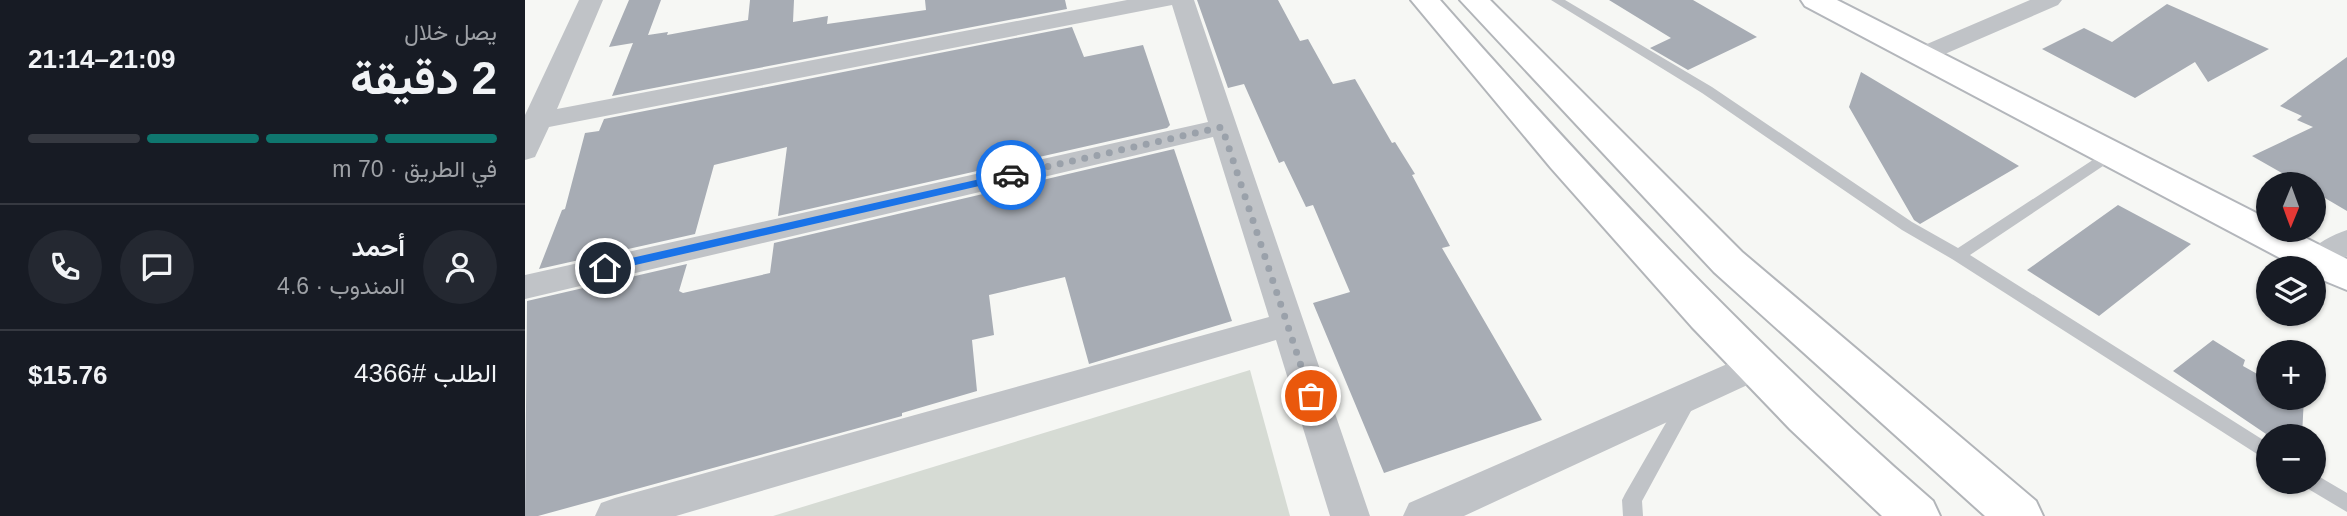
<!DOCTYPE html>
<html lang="ar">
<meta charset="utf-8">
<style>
:root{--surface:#171b24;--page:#242831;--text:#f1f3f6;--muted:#9ea1a6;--line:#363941;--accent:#0f766e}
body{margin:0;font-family:Arial,Vazirmatn,sans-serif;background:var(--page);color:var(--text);direction:rtl;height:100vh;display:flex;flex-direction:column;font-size:26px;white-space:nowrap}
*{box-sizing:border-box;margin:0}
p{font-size:23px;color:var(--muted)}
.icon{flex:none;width:38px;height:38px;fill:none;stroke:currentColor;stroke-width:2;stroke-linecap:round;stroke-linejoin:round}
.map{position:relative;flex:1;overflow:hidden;direction:ltr}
.details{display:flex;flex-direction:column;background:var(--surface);width:525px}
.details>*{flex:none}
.needle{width:46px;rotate:181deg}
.buttons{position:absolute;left:1731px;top:172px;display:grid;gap:14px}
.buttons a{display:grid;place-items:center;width:70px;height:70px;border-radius:50%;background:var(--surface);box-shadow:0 2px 5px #0004;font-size:35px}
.pin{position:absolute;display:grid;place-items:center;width:60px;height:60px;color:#fff;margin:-30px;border:4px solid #fff;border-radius:50%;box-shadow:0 2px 7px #0007}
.courier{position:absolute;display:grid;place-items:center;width:70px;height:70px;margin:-35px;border:5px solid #1a73e8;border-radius:50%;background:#fff;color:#222;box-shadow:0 2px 9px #0007}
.summary em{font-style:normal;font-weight:700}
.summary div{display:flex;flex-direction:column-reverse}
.summary{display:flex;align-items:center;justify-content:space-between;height:119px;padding:0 28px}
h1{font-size:46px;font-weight:700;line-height:52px}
.bar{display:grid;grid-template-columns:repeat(4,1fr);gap:10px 7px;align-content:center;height:84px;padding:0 28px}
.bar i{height:9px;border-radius:5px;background:var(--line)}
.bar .on{background:var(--accent)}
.bar p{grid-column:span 4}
.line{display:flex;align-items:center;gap:18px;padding:0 28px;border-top:2px solid var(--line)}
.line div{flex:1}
.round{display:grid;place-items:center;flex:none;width:74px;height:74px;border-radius:37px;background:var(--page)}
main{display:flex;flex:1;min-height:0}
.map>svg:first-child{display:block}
.green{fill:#d6dbd4}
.building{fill:#a7acb4}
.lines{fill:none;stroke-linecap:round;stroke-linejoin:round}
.secondary-casing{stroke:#b3b6bb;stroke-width:4}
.primary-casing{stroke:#b2b5b9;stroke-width:4}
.lane{fill:#c0c3c7;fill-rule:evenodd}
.street{fill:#c0c3c7;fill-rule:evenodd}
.secondary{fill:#fff;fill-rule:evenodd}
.primary{fill:#fff;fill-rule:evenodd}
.route{fill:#1a73e8}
.done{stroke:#9aa1aa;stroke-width:7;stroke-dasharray:0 12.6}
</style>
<main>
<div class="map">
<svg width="1822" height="516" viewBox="0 0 1822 516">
<rect width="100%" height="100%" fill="#f6f7f4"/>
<path class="green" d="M725,370L765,516H248Z"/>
<path class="building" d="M104,0H136L123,35L143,32L142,35L223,20L225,0H269L268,22L303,16L302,24L401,10L400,0H540L542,9L87,96L108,43L84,47Z
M672,0H753L775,41L783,39L808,84L830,79L867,143L870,142L890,174L887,175L925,246L917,248L1017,420L859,473L788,303L825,292L788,205L781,207L759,161L754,163L719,84L703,88Z
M1084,0H1168L1232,37L1163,70L1125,48L1146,38Z
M1642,4L1744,49L1683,82L1670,62L1610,98L1517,49L1559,28L1587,42Z
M547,27L559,57L618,45L645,125L642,128L253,216L262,147L189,165L170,234L14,269L37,210L40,209L60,133L74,131L79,119Z
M1822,57V211L1788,191V184H1776L1727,156L1788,127L1772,120L1777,116L1755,106Z
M1336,72L1494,166L1395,224L1389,220L1324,107Z
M649,149L707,321L564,364L540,277L464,295L469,335L447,340L452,391L377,413V416L13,516H0L2,301L162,264L154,291L158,293L245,273L249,243Z
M1593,205L1666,244L1574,316L1502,270Z
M1688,340L1720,360L1718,366L1743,380V397H1779L1777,436H1744L1648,371Z"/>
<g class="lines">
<defs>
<path id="secondary" d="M1276,0H1312L1743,219V229H1763L1822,259V290L1788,276V268H1774L1280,6Z"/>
<path id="primary" d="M886,0H915C1071,177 1230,347 1408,501L1415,516H1357L1265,429L1167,327L1026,168Z
M935,0H965L1217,252L1511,501L1518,516H1460L1189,272Z"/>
</defs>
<use href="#secondary" class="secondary-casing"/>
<use href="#primary" class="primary-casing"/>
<path class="lane" d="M1026,0H1040L1187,87L1387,222L1433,248L1580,152H1590L1592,155L1590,158L1445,255L1743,443V461L1427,259L1377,230L1177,93Z
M1163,393L1169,395L1172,400L1117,501L1118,516H1098L1097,500L1100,494L1157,395Z
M1788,473L1822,493V512L1780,487L1777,481H1788Z"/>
<path class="street" d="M54,0H78L32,109L602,0H669L845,516H805L751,340L151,516H70L76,503L90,498L744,317L688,137L0,299V275L683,122L647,5L24,127L10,157L0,160V115Z
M1505,0H1537L1533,5L1406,60H1388L1384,55L1388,50Z
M1822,230V256L1804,269L1793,272L1788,268H1781L1777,261C1786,246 1806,235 1822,230Z
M1232,351L1244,355L1249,365L1244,375L939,516H878L884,503Z"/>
<use href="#secondary" class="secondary"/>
<use href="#primary" class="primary"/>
</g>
<path class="route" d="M486,172L491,175L489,178L80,272L75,268L80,264Z"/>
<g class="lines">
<path class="done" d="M486,175L697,127L786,396"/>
</g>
</svg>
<div class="buttons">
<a><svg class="needle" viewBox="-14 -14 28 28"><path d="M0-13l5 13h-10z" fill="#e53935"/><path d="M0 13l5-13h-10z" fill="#9ea1a6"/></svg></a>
<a><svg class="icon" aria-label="layers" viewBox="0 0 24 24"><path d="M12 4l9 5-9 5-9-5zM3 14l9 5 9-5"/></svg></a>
<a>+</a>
<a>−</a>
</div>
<div class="pin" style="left:786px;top:396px;background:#ea580c"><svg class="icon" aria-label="bag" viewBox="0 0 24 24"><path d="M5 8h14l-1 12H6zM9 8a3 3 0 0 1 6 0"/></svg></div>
<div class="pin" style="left:80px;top:268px;background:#1f2937"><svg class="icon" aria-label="home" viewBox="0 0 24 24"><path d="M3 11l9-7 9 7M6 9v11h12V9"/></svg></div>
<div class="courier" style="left:486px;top:175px"><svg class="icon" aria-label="car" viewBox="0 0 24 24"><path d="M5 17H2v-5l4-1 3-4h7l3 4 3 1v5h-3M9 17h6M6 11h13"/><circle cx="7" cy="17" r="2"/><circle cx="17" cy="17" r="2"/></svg></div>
</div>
<section class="details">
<div class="summary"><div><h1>2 دقيقة</h1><p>يصل خلال</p></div><em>21:09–21:14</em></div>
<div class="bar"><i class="on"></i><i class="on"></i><i class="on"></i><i></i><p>في الطريق · 70 m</p></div>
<div class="line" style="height:126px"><a class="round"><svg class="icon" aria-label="person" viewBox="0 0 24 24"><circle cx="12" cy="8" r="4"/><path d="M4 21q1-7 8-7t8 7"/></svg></a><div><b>أحمد</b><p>المندوب · 4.6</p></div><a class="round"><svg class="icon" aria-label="chat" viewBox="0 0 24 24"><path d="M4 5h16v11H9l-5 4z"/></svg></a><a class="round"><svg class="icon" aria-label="phone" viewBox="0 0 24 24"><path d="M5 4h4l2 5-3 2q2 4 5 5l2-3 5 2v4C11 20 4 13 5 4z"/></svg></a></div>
<div class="line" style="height:91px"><div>الطلب #4366</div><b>$15.76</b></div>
</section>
</main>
